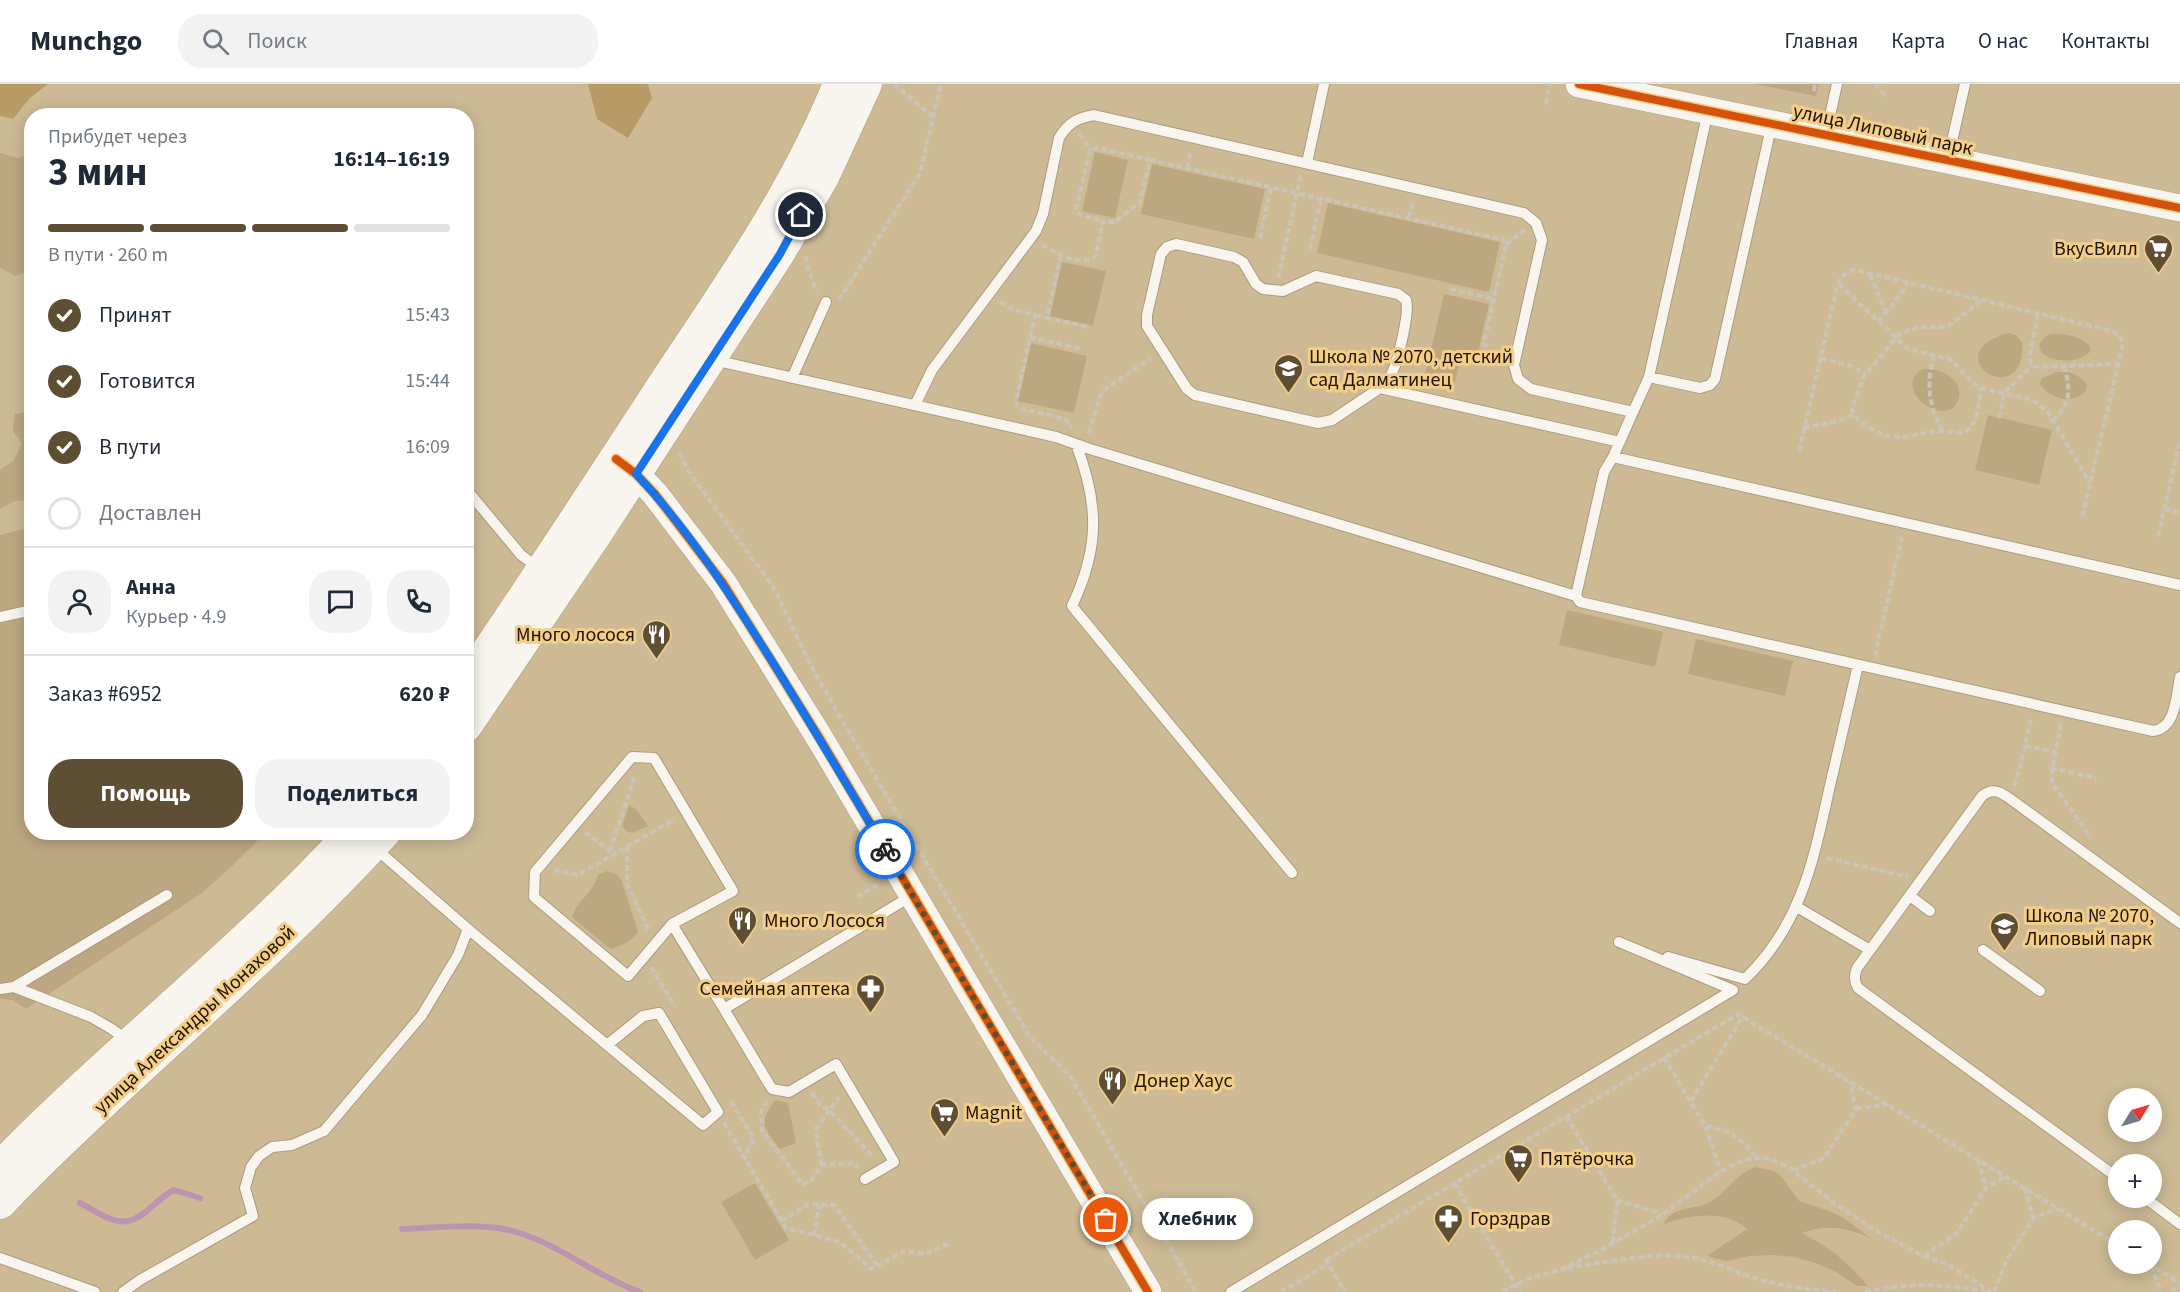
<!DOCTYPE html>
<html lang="ru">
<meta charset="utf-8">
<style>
:root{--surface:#fff;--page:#f2f2f3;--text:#1f2937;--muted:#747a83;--line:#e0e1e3;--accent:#5e4f34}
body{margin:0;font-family:"Source Sans 3",sans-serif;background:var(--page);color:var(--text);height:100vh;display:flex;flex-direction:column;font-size:22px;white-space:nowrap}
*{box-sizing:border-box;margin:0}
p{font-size:20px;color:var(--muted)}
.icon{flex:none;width:33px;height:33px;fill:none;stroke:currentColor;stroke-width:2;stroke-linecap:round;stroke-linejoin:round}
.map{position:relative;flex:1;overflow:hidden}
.details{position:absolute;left:24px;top:24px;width:450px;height:732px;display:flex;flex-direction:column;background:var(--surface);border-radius:24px;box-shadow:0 3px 15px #0003}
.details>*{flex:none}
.needle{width:39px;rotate:53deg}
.fabs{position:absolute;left:2108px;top:1004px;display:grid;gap:12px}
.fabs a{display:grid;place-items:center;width:54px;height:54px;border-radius:50%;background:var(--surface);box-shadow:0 3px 15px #0003;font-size:30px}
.pin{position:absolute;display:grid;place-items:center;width:51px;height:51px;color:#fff;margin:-26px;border:3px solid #fff;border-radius:50%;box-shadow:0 2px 6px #0007}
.courier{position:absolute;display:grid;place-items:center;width:60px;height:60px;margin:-30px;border:4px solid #1a73e8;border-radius:50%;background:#fff;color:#222;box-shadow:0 2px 8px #0007}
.bubble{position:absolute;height:42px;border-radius:21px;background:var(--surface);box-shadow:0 3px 15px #0003;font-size:20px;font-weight:700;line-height:42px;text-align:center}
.head em{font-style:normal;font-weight:700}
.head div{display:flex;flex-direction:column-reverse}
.head{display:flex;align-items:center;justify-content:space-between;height:102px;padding:0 24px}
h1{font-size:39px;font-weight:700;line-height:45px}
.bar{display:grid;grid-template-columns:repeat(4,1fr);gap:9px 6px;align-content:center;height:72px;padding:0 24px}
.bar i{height:8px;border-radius:4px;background:var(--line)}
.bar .on{background:var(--accent)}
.bar p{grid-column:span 4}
.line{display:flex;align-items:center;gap:15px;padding:0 24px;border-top:2px solid var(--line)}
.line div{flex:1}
.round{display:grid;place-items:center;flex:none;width:63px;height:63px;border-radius:24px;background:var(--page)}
ol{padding:0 24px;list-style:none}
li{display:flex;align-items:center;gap:18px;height:66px}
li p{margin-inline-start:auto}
li .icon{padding:6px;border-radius:50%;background:var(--accent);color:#fff;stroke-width:4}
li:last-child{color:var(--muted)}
li i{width:33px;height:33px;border:3px solid var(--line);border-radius:50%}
.primary-button{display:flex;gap:12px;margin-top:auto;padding:12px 24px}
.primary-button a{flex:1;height:69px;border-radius:24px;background:var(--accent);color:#fff;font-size:24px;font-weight:700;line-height:69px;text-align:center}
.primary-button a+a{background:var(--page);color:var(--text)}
header{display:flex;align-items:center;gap:36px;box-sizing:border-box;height:84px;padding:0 30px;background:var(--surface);border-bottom:2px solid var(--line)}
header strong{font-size:28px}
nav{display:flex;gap:33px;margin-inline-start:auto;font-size:21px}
.search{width:420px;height:54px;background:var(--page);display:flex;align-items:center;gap:15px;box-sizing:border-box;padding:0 21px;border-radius:24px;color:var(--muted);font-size:22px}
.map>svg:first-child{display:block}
.green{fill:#bca780}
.forest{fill:#b69b67}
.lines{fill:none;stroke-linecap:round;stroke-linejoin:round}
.stream{stroke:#bc94af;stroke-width:6}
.service-casing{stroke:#aa9b7e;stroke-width:12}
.tertiary-casing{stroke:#aa9b7e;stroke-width:28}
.secondary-casing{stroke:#aa9b7e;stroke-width:33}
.path{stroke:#cac3b8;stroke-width:4;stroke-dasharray:6 3;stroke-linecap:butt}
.service{stroke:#f8f5ef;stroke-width:10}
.tertiary{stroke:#f8f5ef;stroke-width:27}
.secondary{stroke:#f8f5ef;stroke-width:32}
.cycleway-casing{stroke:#f2ce8a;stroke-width:11}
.cycleway{stroke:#d4520b;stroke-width:8}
.done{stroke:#5e4f34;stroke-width:6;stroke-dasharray:0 10.8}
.route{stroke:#1a73e8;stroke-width:8}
.labels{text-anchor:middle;stroke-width:6;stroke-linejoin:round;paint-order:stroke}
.street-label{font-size:20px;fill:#221500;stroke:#f2ce8a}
.poi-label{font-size:20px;fill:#221500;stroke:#f2ce8a;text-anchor:start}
</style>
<header>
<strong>Munchgo</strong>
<div class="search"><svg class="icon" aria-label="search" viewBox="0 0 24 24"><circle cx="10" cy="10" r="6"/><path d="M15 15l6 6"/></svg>Поиск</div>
<nav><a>Главная</a><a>Карта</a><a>О нас</a><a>Контакты</a></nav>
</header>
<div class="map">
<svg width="2180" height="1208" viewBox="0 0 2180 1208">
<rect width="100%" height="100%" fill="#cdba95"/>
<path class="green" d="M1754,0H1819L1816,12Z
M1095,68L1128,76L1115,134L1082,127Z
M0,69L18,74L31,70V184L30,187L15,192L0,184Z
M1152,80L1265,105L1254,155L1141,130Z
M1328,119L1500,158L1489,208L1317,169Z
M1062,178L1106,187L1093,242L1050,232Z
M1444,210L1489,220L1477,274L1462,270L1455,298L1425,291Z
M2008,249L2016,251L2022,258C2027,331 1931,272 2008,249Z
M2050,250C2063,249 2081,252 2090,262V268C2066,289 2018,267 2050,250Z
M1031,259L1087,272L1074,329L1018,317Z
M1923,285C1945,283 1973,303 1952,325C1929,335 1895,300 1923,285Z
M2056,288C2068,287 2080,290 2087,301L2086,307C2072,321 2050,315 2040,300L2041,295Z
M31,327V416L15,417L0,425V386L14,376L22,359L13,347L15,330Z
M1988,331L2052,346L2039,401L1975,386Z
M31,443L32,748L265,749L230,784L202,809L26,925L13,916L0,915V451Z
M1567,526L1663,548L1655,583L1559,561Z
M1696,555L1793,577L1785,612L1688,590Z
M629,721L636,725L648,742L632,749L626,747L622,742Z
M607,787L616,790L621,795L638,848C634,856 618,864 610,865L572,833C577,816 592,811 598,791Z
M775,1016L788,1019L796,1059L780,1065C764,1044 758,1040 775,1016Z
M1756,1083L1774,1087L1781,1092L1799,1117L1829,1127L1844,1134L1870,1154C1848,1143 1825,1140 1802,1149C1830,1164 1847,1177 1868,1202H1857L1836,1188L1816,1179L1794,1173L1772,1171L1750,1172L1726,1177L1707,1172L1747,1145C1725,1125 1690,1131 1664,1140C1671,1122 1694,1126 1708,1119C1727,1110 1735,1089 1756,1083Z
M755,1099L789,1156L755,1176L721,1118Z"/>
<path class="forest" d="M0,0H48L30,14L13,35L0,32Z
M588,0H648L652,14L628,54L597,35Z"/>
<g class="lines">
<path class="stream" d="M80,1119C107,1133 122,1149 148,1126C156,1119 164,1111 174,1106L200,1114
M402,1145C437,1144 483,1138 516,1148C561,1161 597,1193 640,1208"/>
<defs>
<path id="service" d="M1826,50L1837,0
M1948,75L1965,0
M1307,79L1324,0
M714,276L1056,353L1090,365L1576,512
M1649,293L1700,304L1710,301L1715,295L1772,39
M792,294L826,218
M1380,304L1332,336L1318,339L1195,311L1187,305L1147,242V231L1161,170L1167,163L1176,160L1234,173L1243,178L1256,200L1263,205L1283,207L1316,192L1398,210L1406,216C1410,229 1398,276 1392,289C1389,295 1385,299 1380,304L1620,358
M915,321L932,286L1036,147L1043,130L1059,54C1068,39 1077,34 1094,31L1524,129L1536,139L1542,156L1514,281L1518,295L1531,305L1633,328L1649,293L1708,27
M1633,328L1613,373L1604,388L1576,512L1580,518L2153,647C2176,644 2176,613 2180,593
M1076,360C1099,420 1100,463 1072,522L1292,789
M1613,373L2180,501
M466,405L521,471L540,485
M0,533L32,526
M632,673L654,674L733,807L672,840L628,892L534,813L535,788Z
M1910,812L1930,827
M1797,823L1870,866
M672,840L724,925L913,811
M468,845L703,1041L718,1028L659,929L643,932L607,961
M1983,866L2040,907
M1668,873L1745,895C1801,841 1813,778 1829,706C1839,664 1848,623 1858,581
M14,903L167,811
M0,905L14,903L91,933L112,945L129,958
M724,925L772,1005L789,1008L836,980L894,1078L865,1095
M2118,1094L1858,904C1854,897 1854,892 1857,884L1982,712C1992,704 1999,707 2009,714L2180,839
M2144,1113L2180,1140
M0,1174L95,1208
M123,1208L140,1196L253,1132L245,1104L251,1083L259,1072L272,1063L292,1061L324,1047L422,931L458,871L468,845L375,764
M1231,1208L1733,906L1619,858"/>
<path id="tertiary" d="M1579,0L2180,124
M620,378L636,390L655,410L723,499L819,653L1148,1208"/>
<path id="secondary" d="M466,599C536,497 603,393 671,289C733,196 797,104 839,0
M466,642L596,450L779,169L823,93L866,0
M0,1083C113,967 242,868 352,748
M0,1119C124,991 265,880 385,748"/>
</defs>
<use href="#service" class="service-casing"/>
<use href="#tertiary" class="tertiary-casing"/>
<use href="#secondary" class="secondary-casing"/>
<path class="path" d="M894,0L933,33
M1875,0L1886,13
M1814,7L1815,0
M1546,20L1550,0
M1079,50L1091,66
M1150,76L1504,156L1506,161L1484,259L1488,268L1503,271
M1187,84L1191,67
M1409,134L1413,117
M1260,154L1271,103
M1506,160L1525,146
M1042,161C1055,168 1084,186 1096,171L1103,137L1115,138L1140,118L1150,76L1098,64L1090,67L1076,125L1081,131L1103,137
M1310,165L1321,114
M1061,171L1047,234L1089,243
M806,172L808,185L817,208
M1870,191L1886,228
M1278,194L1301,91
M1839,200L1908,265L1950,275L1972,298L1981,304L2033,316L2048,328L2090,399
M1450,205L1494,215
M838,215L842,211L920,89L941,0
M1981,217L1947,243H1919L1899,250L1864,293L1852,325C1855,334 1860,338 1867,342C1899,363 1910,348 1943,347C1953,347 1962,352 1970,344C1979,335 1979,315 1981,304
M1000,218L1014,226L1035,231L1016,318L1017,322L1022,325L1065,335L1072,344
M2038,230L2029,275L2034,282L2039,283L2118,280
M1035,231L1047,234
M1878,237L1892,222L1908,199
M1030,253L1082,265
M1934,271C1926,299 1928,322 1943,347
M1821,274L1849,281L1866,290
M1999,334L2004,309L2032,281
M2053,337C2071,319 2071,306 2064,282
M1804,344L1838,337L1854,331
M1089,349L1100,313L1105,305L1151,274
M1799,367L1838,199C1842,192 1846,188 1855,186L2112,247L2119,251L2123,260L2082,434
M679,369L691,391L774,504L809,578L843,638L1030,953L1070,992L1196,1208
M2164,425L2180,429
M2158,452L2180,357
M1875,572L1902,453
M2061,640L2051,693L2053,700L2091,754
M2025,662L2055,668
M2051,684L2096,694
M2014,702L2020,684L2031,634
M585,748L610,767
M627,763V800L649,847
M610,767L634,694
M1827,774L1908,793
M554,786L578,791L675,735
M857,813L879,800
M651,883L675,923
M1664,973L1705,1042L1721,1087
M812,1009L820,1021L829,1026L873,1073
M731,1017L754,1055L744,1073
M767,1017L761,1027L762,1047L803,1101L812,1095L822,1081L855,1079L858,1084
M1691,1017L1743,932
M1856,1025L1888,1020
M1566,1032L1617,1116L1613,1159
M724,1039L786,1144L840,1158L871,1185L905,1167L924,1170L951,1159
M1706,1042C1729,1046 1743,1055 1757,1074
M1978,1076L1986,1104
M822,1081L815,1046L839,1013
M1793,1086L1824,1074L1856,1025L1850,998
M1454,1099L1520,1208
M2025,1104L2033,1134
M1617,1116L1662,1130
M781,1137L809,1120L834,1121L877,1181
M814,1152L819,1121
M1924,1172L1957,1149L1986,1104L2006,1092
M1325,1175L1345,1208
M1326,1176L1738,930L2118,1161
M2148,1179L2180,1199
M2151,1182L2161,1208
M1567,1184C1611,1178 1655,1166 1699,1175C1718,1179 1736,1189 1755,1194C1782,1202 1809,1206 1836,1208
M1281,1208L1328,1180
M1502,1208L1527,1195L1563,1185L1603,1165L1662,1131L1721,1087L1741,1077L1757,1074L1770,1075L1790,1084L1830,1116L1871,1144L1923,1172L1947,1180L1992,1208
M1865,1208C1907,1198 1944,1200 1986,1208
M1994,1208L2006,1178L2033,1134L2058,1125
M2171,1208L2180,1203"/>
<use href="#service" class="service"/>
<use href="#tertiary" class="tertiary"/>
<use href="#secondary" class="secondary"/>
<defs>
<path id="cycleway" d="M1579,0L2180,124
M616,375L636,390L655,410L723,499L819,653L1148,1208"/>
</defs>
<use href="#cycleway" class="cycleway-casing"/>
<use href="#cycleway" class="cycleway"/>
</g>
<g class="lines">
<path class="done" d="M885,765L1106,1136"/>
<path class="route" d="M801,131L780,170L636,390C688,445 729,509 770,574C809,637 847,701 885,765"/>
</g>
<defs>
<symbol id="supermarket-pin" viewBox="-11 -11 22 30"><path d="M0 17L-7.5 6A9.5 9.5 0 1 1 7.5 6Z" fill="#5e4f34" stroke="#f2ce8a"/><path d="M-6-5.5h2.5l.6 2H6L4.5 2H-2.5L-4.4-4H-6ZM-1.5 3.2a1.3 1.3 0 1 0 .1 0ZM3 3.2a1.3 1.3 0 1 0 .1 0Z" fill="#fff"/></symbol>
<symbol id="school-pin" viewBox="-11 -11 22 30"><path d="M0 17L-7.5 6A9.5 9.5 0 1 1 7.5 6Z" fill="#5e4f34" stroke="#f2ce8a"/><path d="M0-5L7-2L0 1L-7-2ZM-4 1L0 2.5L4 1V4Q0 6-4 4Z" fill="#fff"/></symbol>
<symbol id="restaurant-pin" viewBox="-11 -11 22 30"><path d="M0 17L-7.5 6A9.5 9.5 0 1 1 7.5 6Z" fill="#5e4f34" stroke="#f2ce8a"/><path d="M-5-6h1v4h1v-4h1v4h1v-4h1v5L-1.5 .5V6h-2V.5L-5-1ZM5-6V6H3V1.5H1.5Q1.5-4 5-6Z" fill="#fff"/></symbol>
<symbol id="pharmacy-pin" viewBox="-11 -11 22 30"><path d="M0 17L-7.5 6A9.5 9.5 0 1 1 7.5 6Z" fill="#5e4f34" stroke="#f2ce8a"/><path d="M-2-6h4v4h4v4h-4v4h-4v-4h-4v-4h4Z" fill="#fff"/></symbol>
</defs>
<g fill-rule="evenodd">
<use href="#supermarket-pin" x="2142" y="148" width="33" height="45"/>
<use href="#school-pin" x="1272" y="268" width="33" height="45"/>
<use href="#restaurant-pin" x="640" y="534" width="33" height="45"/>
<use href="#restaurant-pin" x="726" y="820" width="33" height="45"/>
<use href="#school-pin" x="1988" y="826" width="33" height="45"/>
<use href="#pharmacy-pin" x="854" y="888" width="33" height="45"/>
<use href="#restaurant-pin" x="1096" y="980" width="33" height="45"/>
<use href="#supermarket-pin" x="928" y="1012" width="33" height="45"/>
<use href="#supermarket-pin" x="1502" y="1058" width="33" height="45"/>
<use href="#pharmacy-pin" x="1432" y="1118" width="33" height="45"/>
</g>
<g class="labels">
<g class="street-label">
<text transform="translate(1883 45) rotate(12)" y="7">улица Липовый парк</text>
<text transform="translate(194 935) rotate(-43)" y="7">улица Александры Монаховой</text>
</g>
<g class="poi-label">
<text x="2138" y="171" text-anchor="end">ВкусВилл</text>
<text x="1309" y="279">Школа № 2070, детский<tspan x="1309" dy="23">сад Далматинец</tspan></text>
<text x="635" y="557" text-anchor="end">Много лосося</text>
<text x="2025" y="838">Школа № 2070,<tspan x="2025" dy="23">Липовый парк</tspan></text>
<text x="764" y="843">Много Лосося</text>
<text x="850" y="911" text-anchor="end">Семейная аптека</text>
<text x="1134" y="1003">Донер Хаус</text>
<text x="965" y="1035">Magnit</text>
<text x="1540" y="1081">Пятёрочка</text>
<text x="1470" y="1141">Горздрав</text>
</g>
</g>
</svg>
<div class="fabs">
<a><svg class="needle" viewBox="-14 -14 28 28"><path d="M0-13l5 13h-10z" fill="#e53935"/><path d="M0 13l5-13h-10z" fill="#747a83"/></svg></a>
<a>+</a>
<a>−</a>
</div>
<div class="pin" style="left:1106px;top:1136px;background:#ea580c"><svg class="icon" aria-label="bag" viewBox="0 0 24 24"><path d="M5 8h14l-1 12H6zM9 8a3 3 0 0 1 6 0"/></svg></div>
<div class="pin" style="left:801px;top:131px;background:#1f2937"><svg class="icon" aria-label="home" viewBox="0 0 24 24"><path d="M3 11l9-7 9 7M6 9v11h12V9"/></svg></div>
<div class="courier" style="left:885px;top:765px"><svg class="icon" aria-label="bike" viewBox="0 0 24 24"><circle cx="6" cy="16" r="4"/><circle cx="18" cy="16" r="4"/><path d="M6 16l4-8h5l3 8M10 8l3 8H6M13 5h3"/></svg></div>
<div class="bubble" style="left:1142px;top:1114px;width:111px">Хлебник</div>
<section class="details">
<div class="head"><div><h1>3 мин</h1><p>Прибудет через</p></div><em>16:14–16:19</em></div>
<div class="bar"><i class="on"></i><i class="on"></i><i class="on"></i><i></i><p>В пути · 260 m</p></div>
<ol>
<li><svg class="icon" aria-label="check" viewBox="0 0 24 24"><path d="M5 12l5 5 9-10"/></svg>Принят<p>15:43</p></li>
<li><svg class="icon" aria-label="check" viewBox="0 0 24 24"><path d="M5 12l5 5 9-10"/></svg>Готовится<p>15:44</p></li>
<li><svg class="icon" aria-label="check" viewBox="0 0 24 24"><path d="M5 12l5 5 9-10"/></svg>В пути<p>16:09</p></li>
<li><i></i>Доставлен</li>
</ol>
<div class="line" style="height:108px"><a class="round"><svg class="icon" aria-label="person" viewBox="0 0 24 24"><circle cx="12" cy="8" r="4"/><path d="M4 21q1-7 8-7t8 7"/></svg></a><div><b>Анна</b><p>Курьер · 4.9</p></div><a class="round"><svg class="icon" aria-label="chat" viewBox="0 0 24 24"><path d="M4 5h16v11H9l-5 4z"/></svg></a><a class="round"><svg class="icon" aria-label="phone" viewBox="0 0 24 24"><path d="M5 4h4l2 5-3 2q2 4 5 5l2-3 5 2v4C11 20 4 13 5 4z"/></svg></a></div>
<div class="line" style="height:78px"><div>Заказ #6952</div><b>620 ₽</b></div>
<div class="primary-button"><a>Помощь</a><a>Поделиться</a></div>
</section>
</div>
